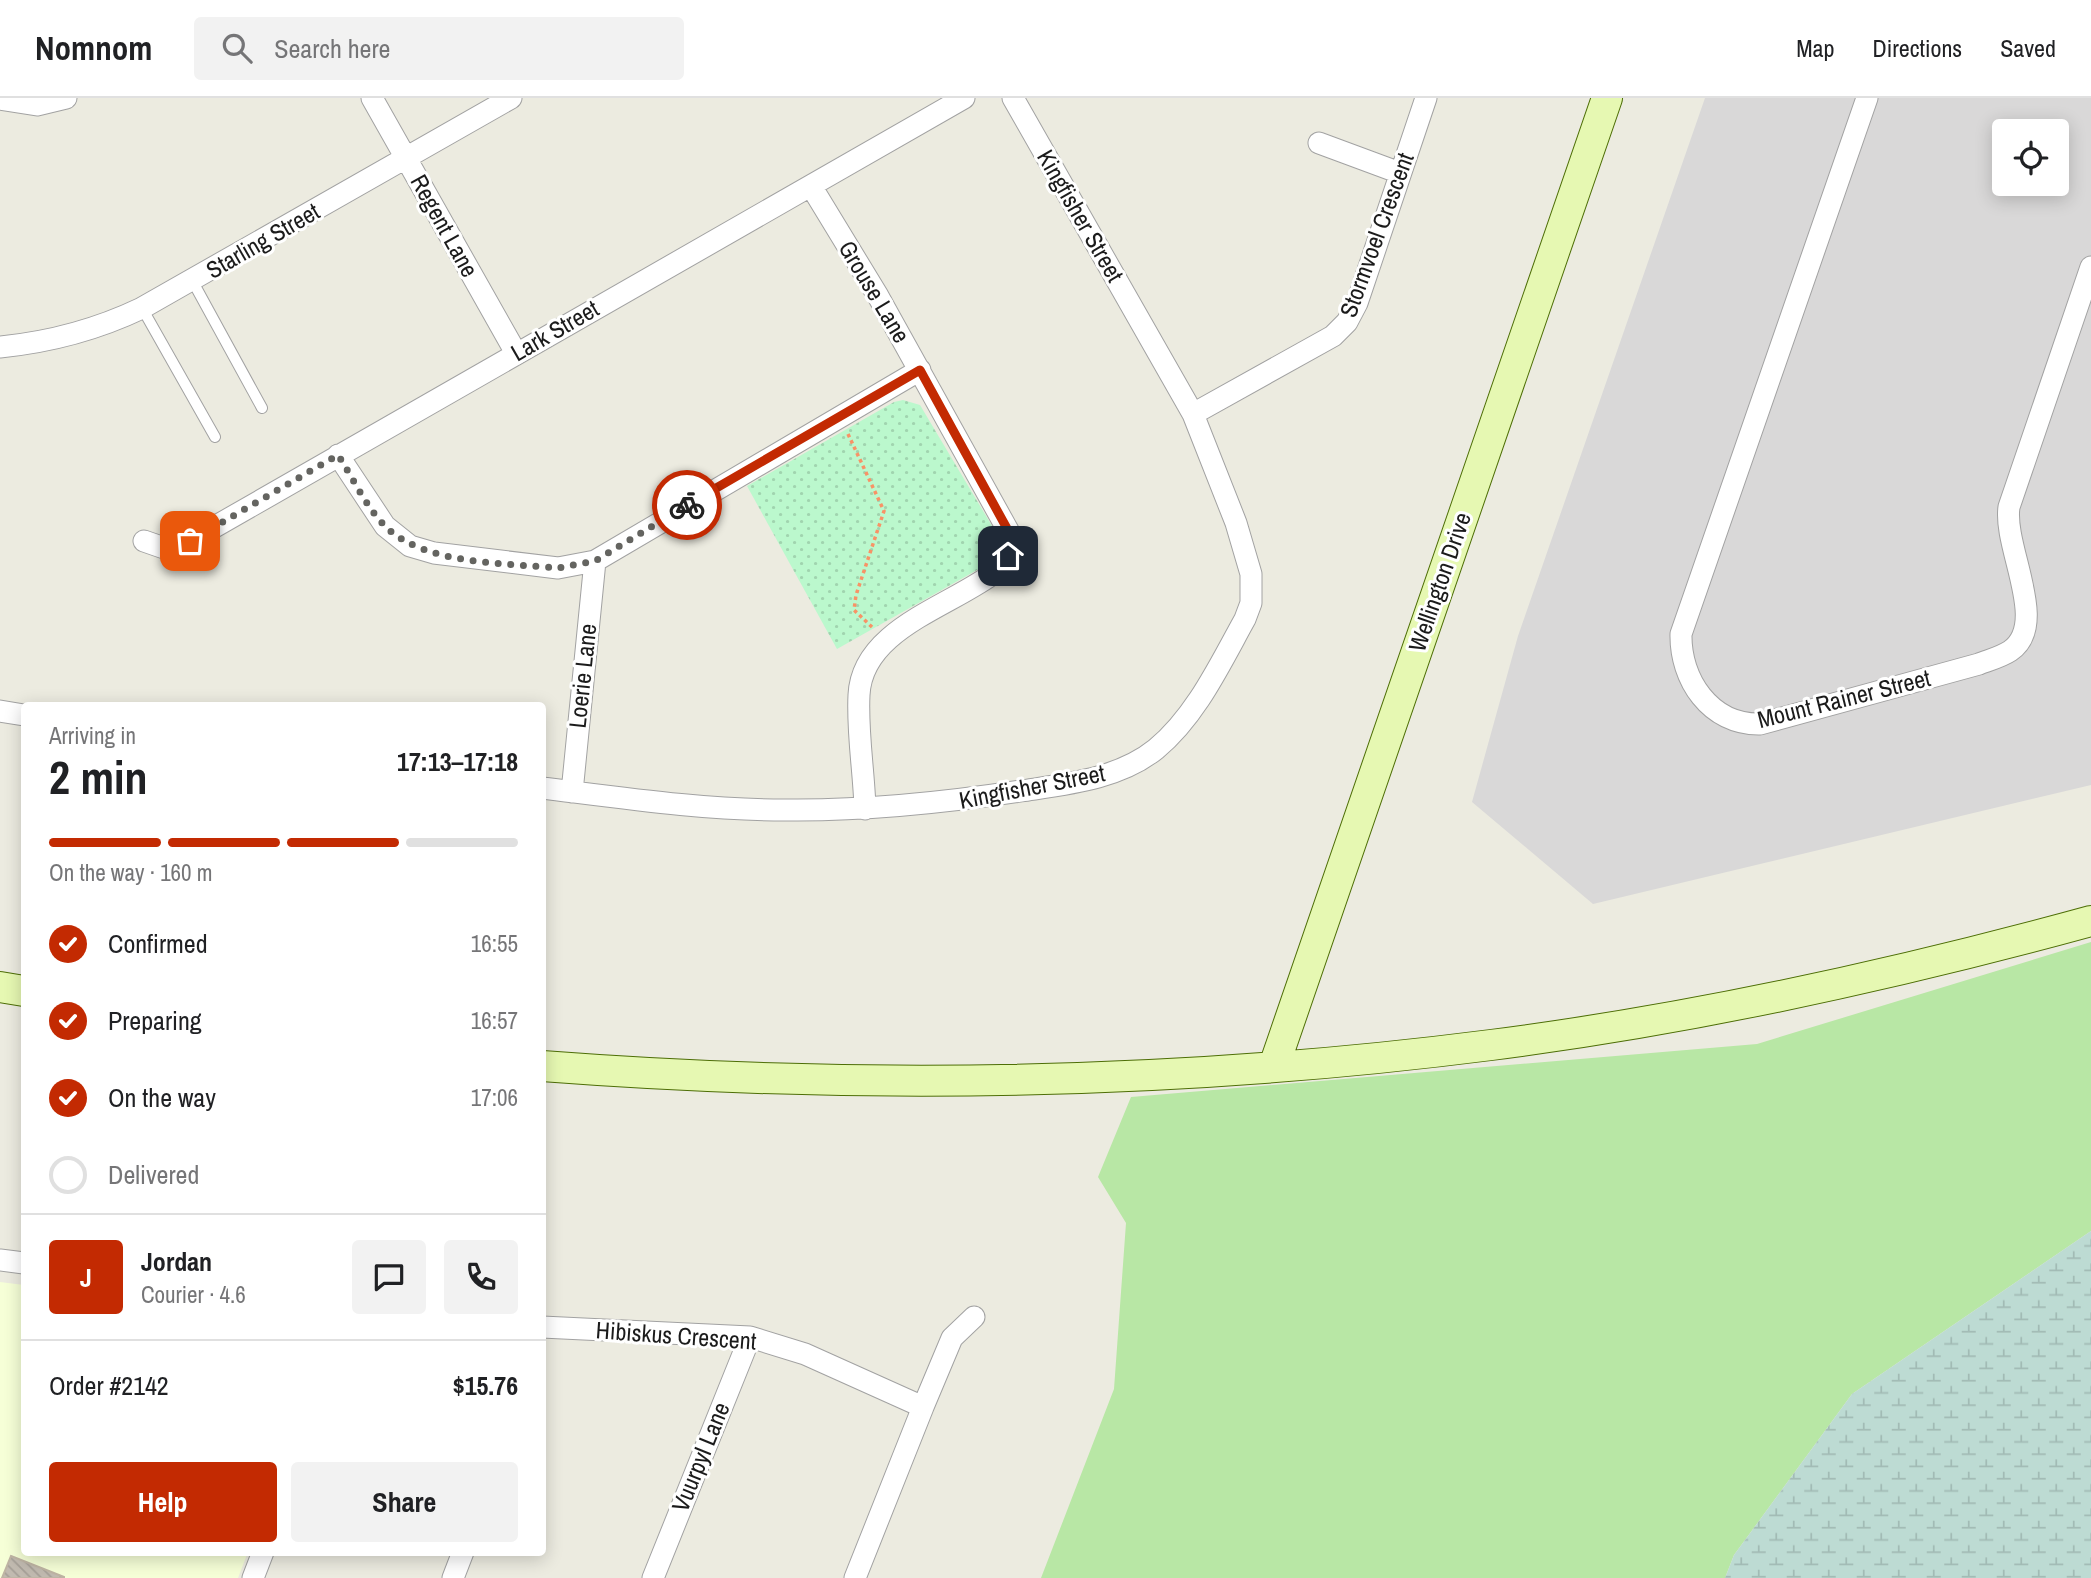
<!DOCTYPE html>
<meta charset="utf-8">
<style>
:root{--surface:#fff;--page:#f2f2f2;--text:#202124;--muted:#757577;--line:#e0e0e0;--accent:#c32a02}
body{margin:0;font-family:"Archivo Narrow",sans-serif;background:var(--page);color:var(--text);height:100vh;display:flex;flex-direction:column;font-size:26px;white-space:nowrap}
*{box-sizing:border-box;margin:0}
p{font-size:23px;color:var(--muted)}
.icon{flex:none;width:38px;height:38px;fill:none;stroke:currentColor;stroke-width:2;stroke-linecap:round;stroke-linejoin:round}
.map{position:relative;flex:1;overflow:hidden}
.details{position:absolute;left:21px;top:604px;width:525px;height:854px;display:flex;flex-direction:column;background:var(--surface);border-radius:7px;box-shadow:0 4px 18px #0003}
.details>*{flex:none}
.buttons{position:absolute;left:1992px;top:21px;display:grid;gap:14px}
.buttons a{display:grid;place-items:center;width:77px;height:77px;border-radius:7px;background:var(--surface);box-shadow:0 4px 18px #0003;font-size:35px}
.pin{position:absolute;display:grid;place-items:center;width:60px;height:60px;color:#fff;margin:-30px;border-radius:14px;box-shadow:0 4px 10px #0006}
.courier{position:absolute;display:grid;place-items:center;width:70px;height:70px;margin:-35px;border:5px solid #c32a02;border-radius:50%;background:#fff;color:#222;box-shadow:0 2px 9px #0007}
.head em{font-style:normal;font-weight:700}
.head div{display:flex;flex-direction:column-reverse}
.head{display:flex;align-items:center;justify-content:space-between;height:119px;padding:0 28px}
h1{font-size:46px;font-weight:700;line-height:52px}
.bar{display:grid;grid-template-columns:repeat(4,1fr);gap:10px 7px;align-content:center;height:84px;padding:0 28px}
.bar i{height:9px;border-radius:5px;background:var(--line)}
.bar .current{background:var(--accent)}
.bar p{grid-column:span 4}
.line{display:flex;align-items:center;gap:18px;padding:0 28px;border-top:2px solid var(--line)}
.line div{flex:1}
.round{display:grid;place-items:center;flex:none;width:74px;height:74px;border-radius:7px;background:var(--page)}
ol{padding:0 28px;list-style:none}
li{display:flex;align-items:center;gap:21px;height:77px}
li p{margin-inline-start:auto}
li .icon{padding:7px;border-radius:50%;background:var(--accent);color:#fff;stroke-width:4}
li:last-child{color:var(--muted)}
li i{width:38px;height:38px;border:4px solid var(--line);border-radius:50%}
.cta{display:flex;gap:14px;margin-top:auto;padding:14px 28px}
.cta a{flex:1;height:80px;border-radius:7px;background:var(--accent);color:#fff;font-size:28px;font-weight:700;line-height:80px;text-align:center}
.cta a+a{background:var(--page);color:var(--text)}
header{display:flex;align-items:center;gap:42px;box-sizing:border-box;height:98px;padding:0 35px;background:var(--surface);border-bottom:2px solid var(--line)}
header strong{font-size:33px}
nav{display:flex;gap:38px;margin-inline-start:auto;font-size:24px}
.search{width:490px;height:63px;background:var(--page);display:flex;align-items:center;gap:18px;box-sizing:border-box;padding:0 24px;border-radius:7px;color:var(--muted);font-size:26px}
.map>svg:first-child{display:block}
.residential{fill:#d9d8d8;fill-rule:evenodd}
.education{fill:#f6ffd7}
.grass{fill:#b8e7a5}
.wetland{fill:url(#wetland-marsh)}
.park{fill:url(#park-dots)}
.building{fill:url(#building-back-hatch);stroke:#beb4a3;stroke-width:2}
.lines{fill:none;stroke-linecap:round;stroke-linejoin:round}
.lane-casing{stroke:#a2a2a2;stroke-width:12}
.street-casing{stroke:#a2a2a2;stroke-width:23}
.secondary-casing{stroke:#4d6e06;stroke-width:32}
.path{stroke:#f89366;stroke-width:3.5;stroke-dasharray:3.5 3.5;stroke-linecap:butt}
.lane{stroke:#fff;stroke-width:10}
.street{stroke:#fff;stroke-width:21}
.secondary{stroke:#e6f8b2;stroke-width:30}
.done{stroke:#646460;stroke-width:7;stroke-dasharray:0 12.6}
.route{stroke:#c32a02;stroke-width:9}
.labels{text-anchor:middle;stroke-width:6;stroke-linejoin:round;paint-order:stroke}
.street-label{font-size:24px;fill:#1b1b1b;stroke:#fff}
</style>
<header>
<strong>Nomnom</strong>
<div class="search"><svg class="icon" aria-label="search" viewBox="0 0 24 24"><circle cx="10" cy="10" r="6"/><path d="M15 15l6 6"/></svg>Search here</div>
<nav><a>Map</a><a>Directions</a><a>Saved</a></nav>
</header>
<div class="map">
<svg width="2091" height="1480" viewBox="0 0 2091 1480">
<defs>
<pattern id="wetland-marsh" width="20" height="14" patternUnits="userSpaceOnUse" patternTransform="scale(1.75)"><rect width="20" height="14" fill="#bddbd3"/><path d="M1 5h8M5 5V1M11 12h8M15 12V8" fill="none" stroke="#a2bbb5"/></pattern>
<pattern id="park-dots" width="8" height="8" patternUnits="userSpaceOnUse" patternTransform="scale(1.75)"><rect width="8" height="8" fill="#bbf8cd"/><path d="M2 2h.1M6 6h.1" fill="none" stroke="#a0d4af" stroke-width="1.8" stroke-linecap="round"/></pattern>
<pattern id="building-back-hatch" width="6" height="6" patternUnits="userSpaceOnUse" patternTransform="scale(1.75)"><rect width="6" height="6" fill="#c1bab0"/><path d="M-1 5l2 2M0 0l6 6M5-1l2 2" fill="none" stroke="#a59f97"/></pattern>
</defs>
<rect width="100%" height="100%" fill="#ecebe0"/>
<path class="residential" d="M1705,0H2091V687L1593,806L1472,704L1518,538ZM2004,33H2056V86H2004Z"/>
<path class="education" d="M0,1184L24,1187V1454H248L238,1480H0Z"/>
<path class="grass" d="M2091,844V1133L1852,1296L1734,1457L1725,1480H1041L1114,1291L1126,1125L1098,1079L1131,999L1757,946Z"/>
<path class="wetland" d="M2091,1133V1480H1725L1734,1457L1852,1296Z"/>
<path class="park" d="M903,302L920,307L998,438V452L993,463L837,551L747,388L894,304Z"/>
<path class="building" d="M11,1458L64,1479V1480H2Z"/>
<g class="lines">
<defs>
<path id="lane" d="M193,184L262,310
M142,210L215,339"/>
<path id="street" d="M372,0L516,255
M1867,0L1681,536C1680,581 1710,627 1760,626L1979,566C1989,562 2001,559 2010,553C2050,526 2003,450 2009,409L2091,169
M0,1L37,7L66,0
M1319,45L1400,75
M811,88L878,198L1010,436L1008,458L998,472C953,508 862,530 859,597C857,635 864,673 865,711
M0,249C51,244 96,232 142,210L511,0
M1193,316L1333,238L1347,224L1357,205L1426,0
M338,357L385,428L410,448L434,455L558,470L595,463L920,272
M144,443L167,451L190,443L964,0
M0,613L24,617
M542,690C623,700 704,712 785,712C864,713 942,705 1021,693C1067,686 1119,681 1156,651C1196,618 1220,566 1245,521L1251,505V476L1236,425L1193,316L1013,0
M572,694L595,463
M0,1162L24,1165
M542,1229L750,1239L805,1256L923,1309L855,1480
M923,1309L952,1240L974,1219
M253,1480L263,1454
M453,1480L463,1454
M653,1480L750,1239"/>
<path id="secondary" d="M0,889L24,893
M542,968C856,992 1179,987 1491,947C1694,921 1894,877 2091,823
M1274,968L1607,0"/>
</defs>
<use href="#lane" class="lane-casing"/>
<use href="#street" class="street-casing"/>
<use href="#secondary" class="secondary-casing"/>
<path class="path" d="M848,336L884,413L856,497L854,512L873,530"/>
<use href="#lane" class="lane"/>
<use href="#street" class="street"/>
<use href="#secondary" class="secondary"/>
</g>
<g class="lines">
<path class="done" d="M190,443L338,357C353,380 367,411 387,430C427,467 505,465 558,470L595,463L687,407"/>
<path class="route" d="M687,407L920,272L1010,436L1008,458"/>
</g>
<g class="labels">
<g class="street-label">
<text transform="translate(1080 118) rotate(60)" y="8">Kingfisher Street</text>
<text transform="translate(444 128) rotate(61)" y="8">Regent Lane</text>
<text transform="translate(1377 137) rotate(-70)" y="8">Stormvoel Crescent</text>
<text transform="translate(263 143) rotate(-30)" y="8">Starling Street</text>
<text transform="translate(874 194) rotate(59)" y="8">Grouse Lane</text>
<text transform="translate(555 233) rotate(-30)" y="8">Lark Street</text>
<text transform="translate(1440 484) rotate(-71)" y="8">Wellington Drive</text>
<text transform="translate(583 578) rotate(-84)" y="8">Loerie Lane</text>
<text transform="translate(1844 601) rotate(-14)" y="8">Mount Rainer Street</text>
<text transform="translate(1032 689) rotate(-11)" y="8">Kingfisher Street</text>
<text transform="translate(676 1238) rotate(4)" y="8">Hibiskus Crescent</text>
<text transform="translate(701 1359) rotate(-68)" y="8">Vuurpyl Lane</text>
</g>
</g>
</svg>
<div class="buttons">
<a><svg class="icon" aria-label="locate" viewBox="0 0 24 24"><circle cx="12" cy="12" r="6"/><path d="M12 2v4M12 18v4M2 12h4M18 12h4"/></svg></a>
</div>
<div class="pin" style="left:190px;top:443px;background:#ea580c"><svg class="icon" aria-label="bag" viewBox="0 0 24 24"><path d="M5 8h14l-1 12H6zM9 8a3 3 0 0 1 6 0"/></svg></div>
<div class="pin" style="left:1008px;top:458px;background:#1f2937"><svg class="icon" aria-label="home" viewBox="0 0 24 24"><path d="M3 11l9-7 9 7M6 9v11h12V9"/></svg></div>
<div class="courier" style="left:687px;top:407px"><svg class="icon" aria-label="bike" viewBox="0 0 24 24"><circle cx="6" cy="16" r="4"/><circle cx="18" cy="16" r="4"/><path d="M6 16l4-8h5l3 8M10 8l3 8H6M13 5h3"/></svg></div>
<section class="details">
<div class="head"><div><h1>2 min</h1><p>Arriving in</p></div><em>17:13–17:18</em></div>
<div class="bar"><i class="current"></i><i class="current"></i><i class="current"></i><i></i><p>On the way · 160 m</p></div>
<ol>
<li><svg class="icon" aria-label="check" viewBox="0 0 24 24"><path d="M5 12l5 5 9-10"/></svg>Confirmed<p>16:55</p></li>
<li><svg class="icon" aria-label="check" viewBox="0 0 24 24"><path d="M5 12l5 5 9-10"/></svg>Preparing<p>16:57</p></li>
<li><svg class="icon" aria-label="check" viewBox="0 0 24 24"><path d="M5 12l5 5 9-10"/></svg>On the way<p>17:06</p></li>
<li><i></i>Delivered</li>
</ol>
<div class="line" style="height:126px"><b class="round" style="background:var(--accent);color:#fff">J</b><div><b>Jordan</b><p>Courier · 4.6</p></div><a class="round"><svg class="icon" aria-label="chat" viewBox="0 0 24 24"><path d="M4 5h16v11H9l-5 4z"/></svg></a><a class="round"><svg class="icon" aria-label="phone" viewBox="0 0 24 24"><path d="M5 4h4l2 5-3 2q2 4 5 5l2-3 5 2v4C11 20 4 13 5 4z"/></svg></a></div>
<div class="line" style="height:91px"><div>Order #2142</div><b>$15.76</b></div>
<div class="cta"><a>Help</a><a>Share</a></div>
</section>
</div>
